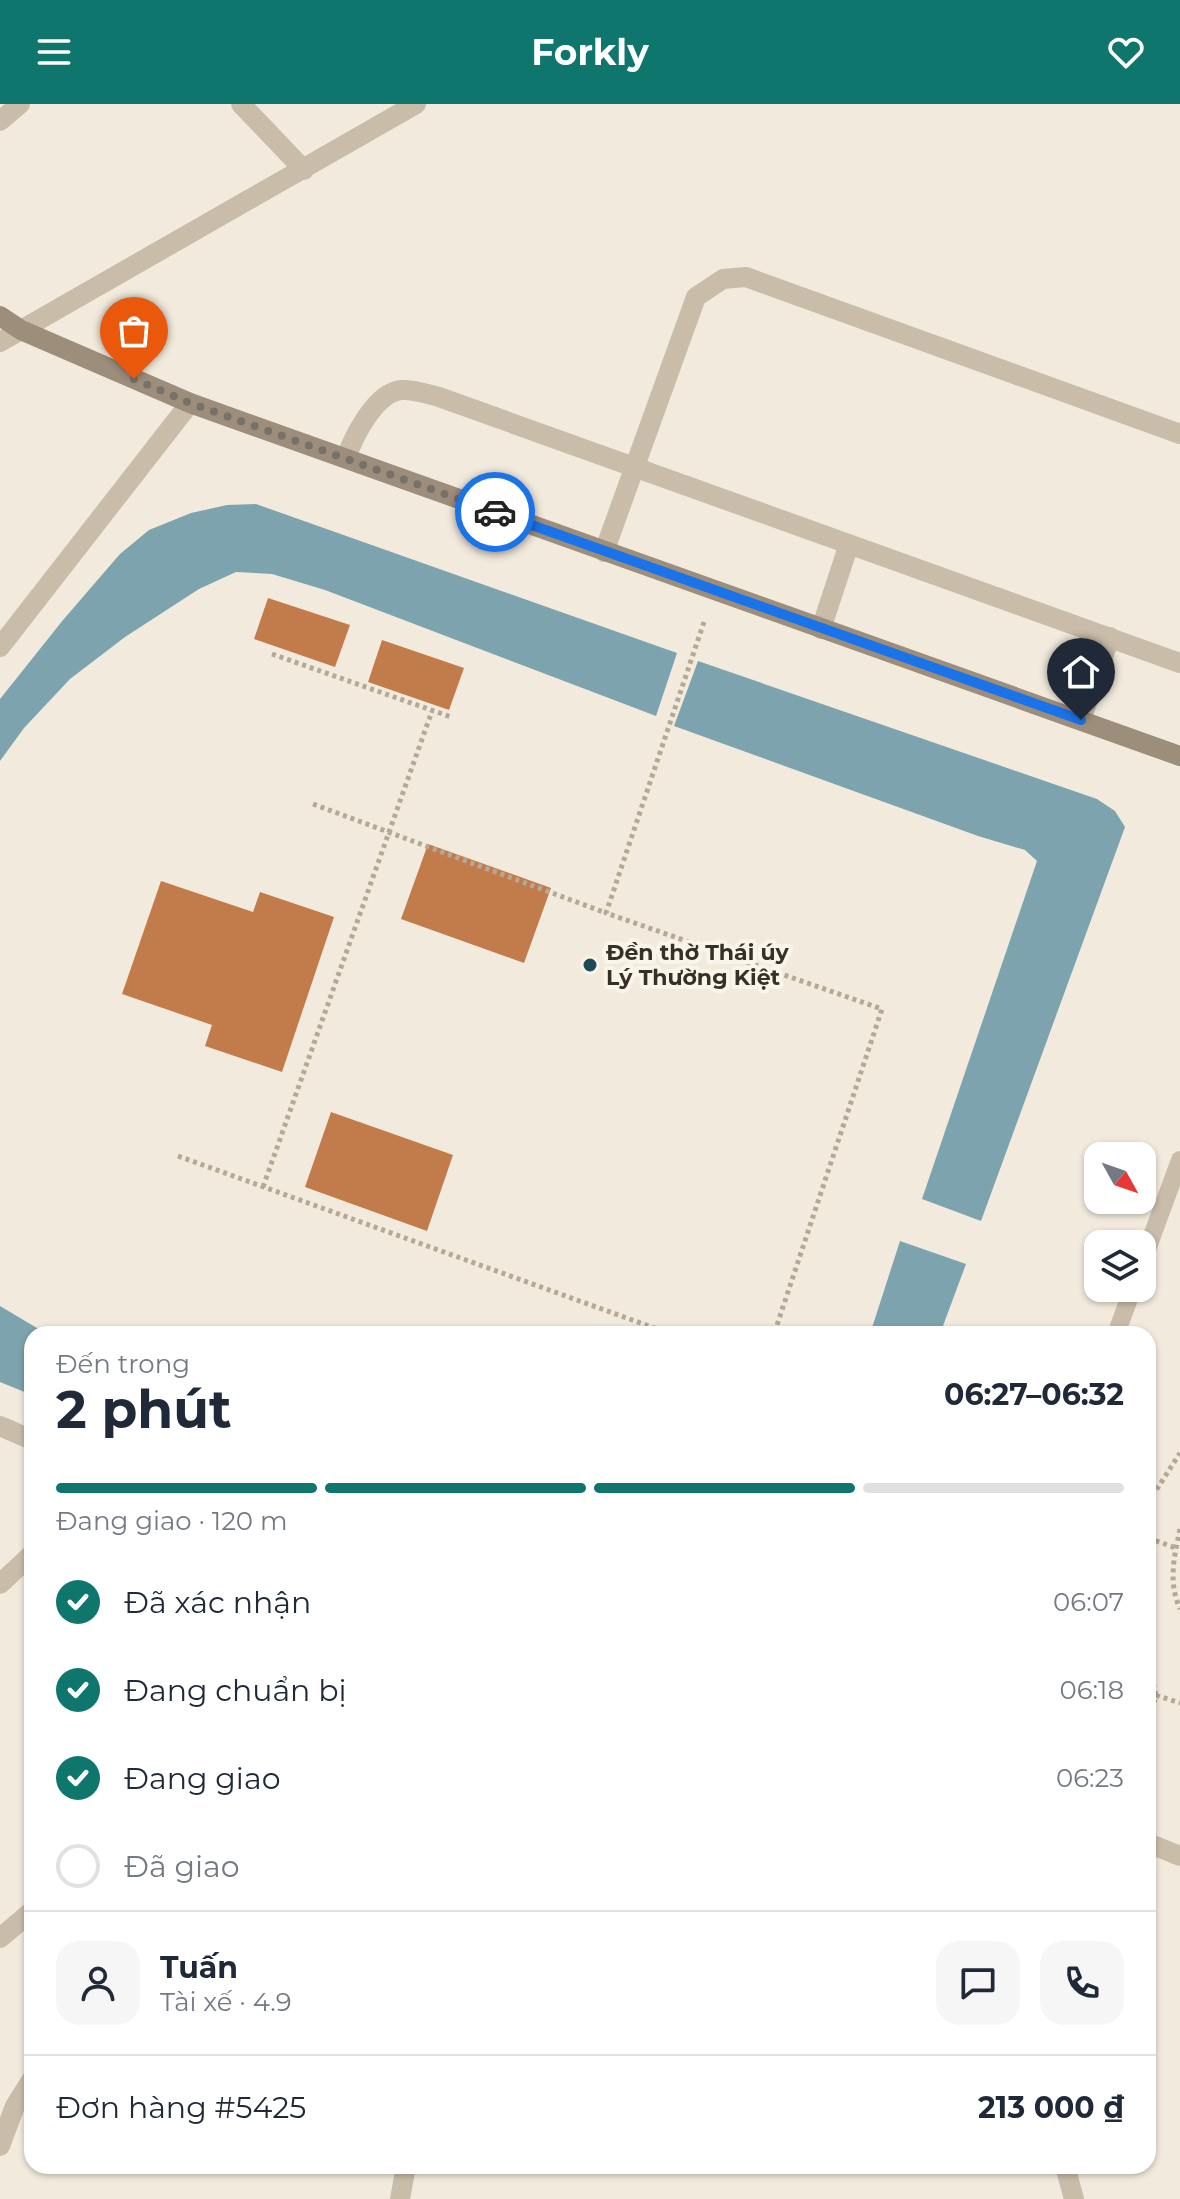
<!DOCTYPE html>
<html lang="vi">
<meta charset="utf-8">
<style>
:root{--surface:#fff;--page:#f6f6f7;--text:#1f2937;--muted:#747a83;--line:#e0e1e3;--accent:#0f766e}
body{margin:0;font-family:Montserrat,sans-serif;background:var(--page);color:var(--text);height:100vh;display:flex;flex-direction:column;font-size:30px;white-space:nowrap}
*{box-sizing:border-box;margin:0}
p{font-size:26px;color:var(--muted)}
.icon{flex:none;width:44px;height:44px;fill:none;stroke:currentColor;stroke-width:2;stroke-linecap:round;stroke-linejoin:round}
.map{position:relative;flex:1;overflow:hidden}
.sheet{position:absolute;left:24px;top:1222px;width:1132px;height:848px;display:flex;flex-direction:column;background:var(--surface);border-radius:24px;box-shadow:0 2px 6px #0004}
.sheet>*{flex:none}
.needle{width:52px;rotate:130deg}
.tools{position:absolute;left:1084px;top:1038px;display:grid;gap:16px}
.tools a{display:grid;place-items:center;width:72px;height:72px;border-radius:16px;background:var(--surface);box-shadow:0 2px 6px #0004;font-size:40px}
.pin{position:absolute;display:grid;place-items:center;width:68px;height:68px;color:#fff;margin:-82px -34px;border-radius:50% 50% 50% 0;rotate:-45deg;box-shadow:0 0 8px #0007}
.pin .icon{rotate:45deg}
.courier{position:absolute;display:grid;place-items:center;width:80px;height:80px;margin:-40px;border:6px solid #1a73e8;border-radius:50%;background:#fff;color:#222;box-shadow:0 2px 10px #0007}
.overview em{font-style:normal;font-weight:700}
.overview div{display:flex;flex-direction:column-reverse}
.overview{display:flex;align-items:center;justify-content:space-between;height:136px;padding:0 32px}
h1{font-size:52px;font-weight:700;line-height:60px}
.bar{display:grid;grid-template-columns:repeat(4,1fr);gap:12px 8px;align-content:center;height:96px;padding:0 32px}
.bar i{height:10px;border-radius:6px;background:var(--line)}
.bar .selected{background:var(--accent)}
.bar p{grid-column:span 4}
.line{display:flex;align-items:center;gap:20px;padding:0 32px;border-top:2px solid var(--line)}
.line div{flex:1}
.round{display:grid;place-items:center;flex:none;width:84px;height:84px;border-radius:24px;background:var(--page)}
ol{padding:0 32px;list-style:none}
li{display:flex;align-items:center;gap:24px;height:88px}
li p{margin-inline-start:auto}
li .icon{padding:8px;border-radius:50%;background:var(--accent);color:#fff;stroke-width:4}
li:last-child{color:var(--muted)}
li i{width:44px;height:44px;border:4px solid var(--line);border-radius:50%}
header{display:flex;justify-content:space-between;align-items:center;height:104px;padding:0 32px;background:var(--accent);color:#fff;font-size:36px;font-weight:700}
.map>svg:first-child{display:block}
.water{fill:#7da4ae}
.building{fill:#c27c4b}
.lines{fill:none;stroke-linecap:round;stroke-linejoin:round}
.path{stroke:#b5a894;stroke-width:5;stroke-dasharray:4 4;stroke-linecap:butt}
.lane{stroke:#c9bdaa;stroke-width:18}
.street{stroke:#c9bdaa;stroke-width:20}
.secondary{stroke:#9d8d7b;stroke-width:20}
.done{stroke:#787168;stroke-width:8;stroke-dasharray:0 14.4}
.route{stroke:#1a73e8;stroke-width:10}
.poi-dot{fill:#204a57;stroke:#f9f5ea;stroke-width:3}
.labels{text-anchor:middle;stroke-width:8;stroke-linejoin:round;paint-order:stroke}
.poi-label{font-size:22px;font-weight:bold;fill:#373029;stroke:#f9f5ea;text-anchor:start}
</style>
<header><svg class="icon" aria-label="menu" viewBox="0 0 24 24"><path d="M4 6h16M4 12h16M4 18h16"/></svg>Forkly<svg class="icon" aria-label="heart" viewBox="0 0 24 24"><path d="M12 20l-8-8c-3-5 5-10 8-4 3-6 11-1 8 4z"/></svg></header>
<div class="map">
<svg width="1180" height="2095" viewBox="0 0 1180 2095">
<rect width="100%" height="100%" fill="#f2ebdd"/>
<path class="water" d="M256,400L677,549L656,612L325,486L272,470L236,468L199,485L125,533L70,575L24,624L0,657V595L63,516L120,450L149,426L191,409L227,401Z
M698,557L1097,695L1115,707L1125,723L981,1117L922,1095L1037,757L1025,746L978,732L674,622Z
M900,1137L966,1160L940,1230H870Z
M0,1202L47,1230H32V1291L0,1278Z"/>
<path class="building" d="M268,494L350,521L335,563L254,535Z
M382,536L464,564L449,606L368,578Z
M428,740L551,784L524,859L401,815Z
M161,777L253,808L260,788L334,813L282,968L205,942L212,921L122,890Z
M331,1008L453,1051L427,1127L305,1083Z"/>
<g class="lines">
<path class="path" d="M704,518L606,809L882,905L774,1230
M272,550L451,613
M313,700L606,809
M178,1052L671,1230
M263,1083L432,607
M1148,1399L1180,1349
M1180,1425C1174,1453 1168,1478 1180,1505
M1148,1434L1176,1444
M1148,1556L1156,1591
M1148,1622L1156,1591L1180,1599"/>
<path class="lane" d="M1142,1159L1180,1056
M1116,1230L1133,1184"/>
<path class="street" d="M241,0L304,66
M0,17L20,0
M0,238L416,0
M346,354C354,332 375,289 401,286C413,285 427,290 439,293L1180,559
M604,448L696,193L723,175L746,173L1180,330
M821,525L849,440
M0,543L190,299
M1081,616L1110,533
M0,1322L32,1336
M0,1480L32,1450
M1148,1739L1180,1752
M0,1834L32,1807
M0,2042L15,2002L32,1975
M1065,2062L1074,2095
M400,2095L406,2062"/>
<path class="secondary" d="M0,212L21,226L190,299L1180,652"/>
</g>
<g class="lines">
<path class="done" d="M134,275L190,299L495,408"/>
<path class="route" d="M495,408L1081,616"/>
</g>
<circle class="poi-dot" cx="590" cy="861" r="8"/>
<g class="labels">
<g class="poi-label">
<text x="606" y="856">Đền thờ Thái úy<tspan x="606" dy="25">Lý Thường Kiệt</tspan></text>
</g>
</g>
</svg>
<div class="tools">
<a><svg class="needle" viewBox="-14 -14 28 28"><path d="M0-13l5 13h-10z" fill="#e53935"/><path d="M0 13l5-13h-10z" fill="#747a83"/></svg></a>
<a><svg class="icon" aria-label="layers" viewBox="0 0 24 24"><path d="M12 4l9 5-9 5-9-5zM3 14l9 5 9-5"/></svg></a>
</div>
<div class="pin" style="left:134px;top:275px;background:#ea580c"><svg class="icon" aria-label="bag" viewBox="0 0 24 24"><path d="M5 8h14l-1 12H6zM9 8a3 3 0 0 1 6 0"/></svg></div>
<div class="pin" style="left:1081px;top:616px;background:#1f2937"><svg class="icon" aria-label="home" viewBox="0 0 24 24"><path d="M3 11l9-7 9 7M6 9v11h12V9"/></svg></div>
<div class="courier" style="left:495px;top:408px"><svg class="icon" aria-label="car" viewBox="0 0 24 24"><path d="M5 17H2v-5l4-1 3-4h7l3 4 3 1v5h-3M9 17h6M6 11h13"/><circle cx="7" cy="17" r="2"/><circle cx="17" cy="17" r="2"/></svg></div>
<section class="sheet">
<div class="overview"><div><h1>2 phút</h1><p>Đến trong</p></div><em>06:27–06:32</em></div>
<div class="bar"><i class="selected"></i><i class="selected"></i><i class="selected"></i><i></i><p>Đang giao · 120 m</p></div>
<ol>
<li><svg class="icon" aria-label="check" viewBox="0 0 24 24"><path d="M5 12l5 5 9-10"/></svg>Đã xác nhận<p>06:07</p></li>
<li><svg class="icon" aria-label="check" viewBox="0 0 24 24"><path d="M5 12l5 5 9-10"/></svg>Đang chuẩn bị<p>06:18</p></li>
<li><svg class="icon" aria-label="check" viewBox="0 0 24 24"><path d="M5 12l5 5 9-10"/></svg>Đang giao<p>06:23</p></li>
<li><i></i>Đã giao</li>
</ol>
<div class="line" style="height:144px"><a class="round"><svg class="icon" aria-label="person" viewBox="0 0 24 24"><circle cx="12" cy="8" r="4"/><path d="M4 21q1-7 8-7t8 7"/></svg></a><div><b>Tuấn</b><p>Tài xế · 4.9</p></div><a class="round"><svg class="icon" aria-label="chat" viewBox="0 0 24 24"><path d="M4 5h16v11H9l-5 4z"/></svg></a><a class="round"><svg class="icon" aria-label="phone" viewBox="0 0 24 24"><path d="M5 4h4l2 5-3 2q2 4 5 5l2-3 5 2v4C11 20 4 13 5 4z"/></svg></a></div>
<div class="line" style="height:104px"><div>Đơn hàng #5425</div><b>213 000 ₫</b></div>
</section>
</div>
